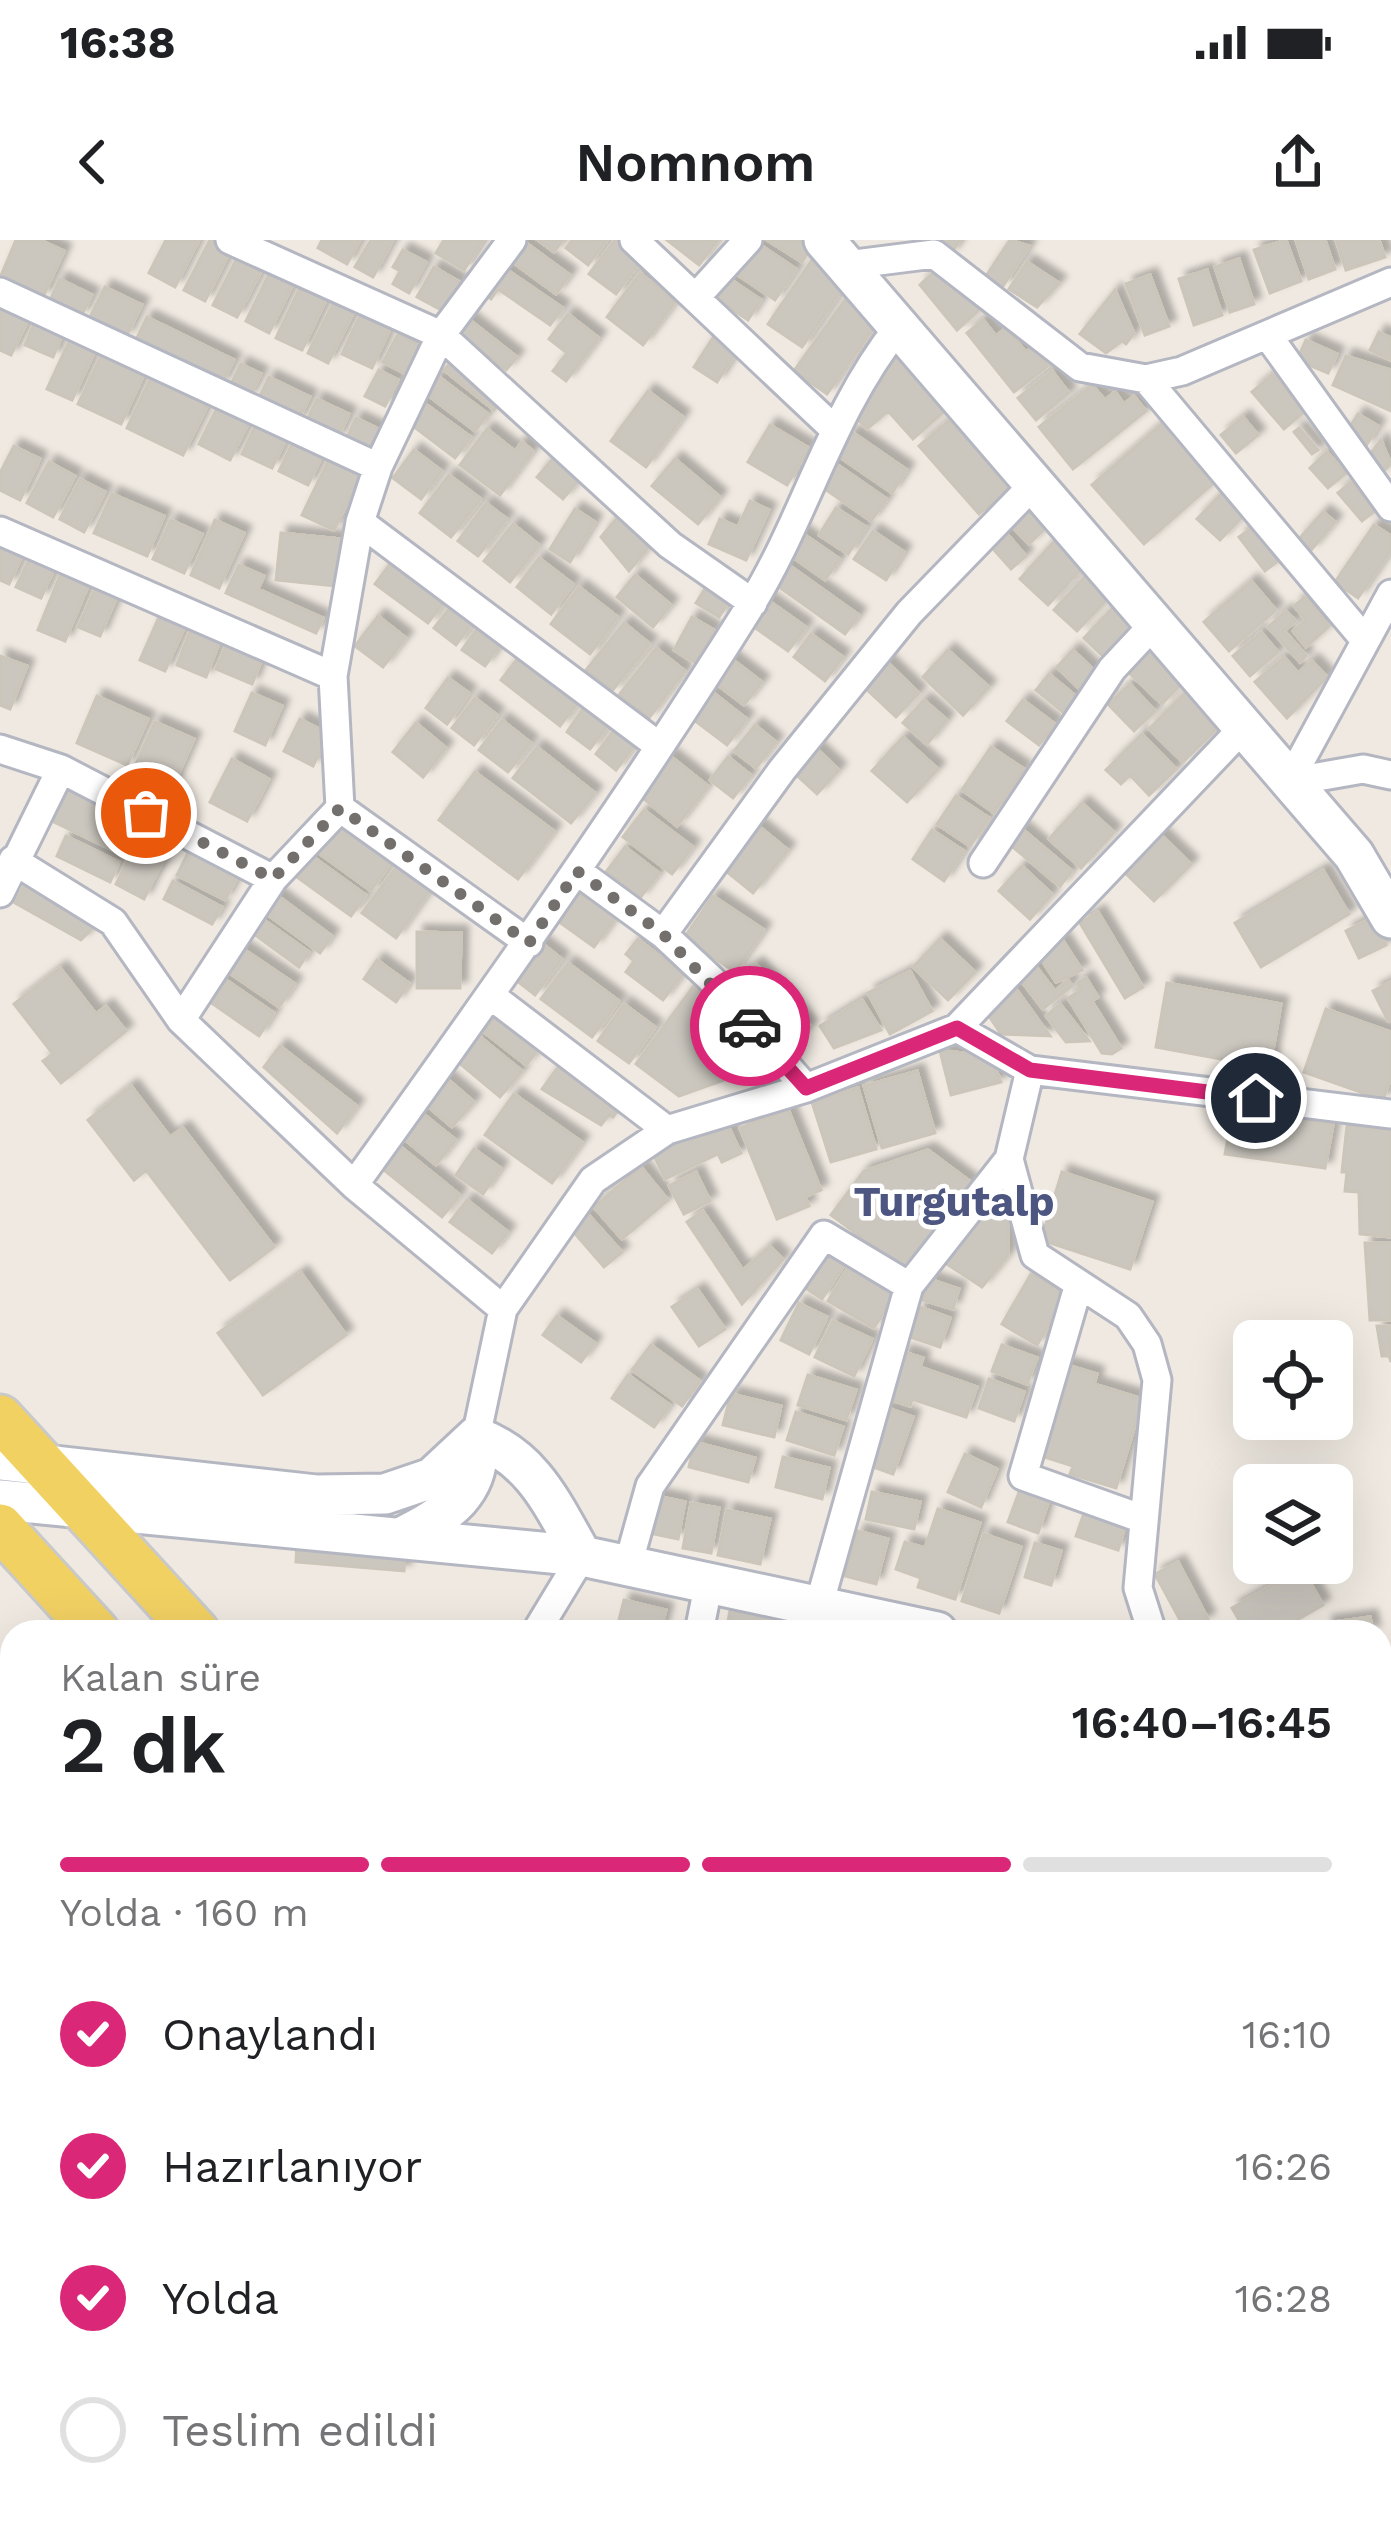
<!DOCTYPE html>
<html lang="tr">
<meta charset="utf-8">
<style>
:root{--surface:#fff;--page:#f2f2f2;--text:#202124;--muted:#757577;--line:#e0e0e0;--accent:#db2777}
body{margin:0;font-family:"Work Sans",sans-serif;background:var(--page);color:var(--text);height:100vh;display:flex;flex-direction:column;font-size:45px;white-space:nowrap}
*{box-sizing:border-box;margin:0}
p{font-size:39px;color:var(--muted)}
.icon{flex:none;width:66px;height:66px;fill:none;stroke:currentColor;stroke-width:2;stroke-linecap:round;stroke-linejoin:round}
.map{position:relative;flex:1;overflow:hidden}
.side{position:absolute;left:0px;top:1380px;width:1392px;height:903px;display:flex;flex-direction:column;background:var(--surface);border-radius:36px 36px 0 0;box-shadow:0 12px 48px #0002}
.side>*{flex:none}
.fabs{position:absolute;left:1233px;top:1080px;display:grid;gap:24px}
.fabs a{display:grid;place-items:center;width:120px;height:120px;border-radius:18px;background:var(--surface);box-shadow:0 12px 48px #0002;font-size:60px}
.pin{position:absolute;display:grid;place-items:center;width:102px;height:102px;color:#fff;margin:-51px;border:6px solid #fff;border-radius:50%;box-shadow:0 3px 12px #0007}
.courier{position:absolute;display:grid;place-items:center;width:120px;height:120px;margin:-60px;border:9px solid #db2777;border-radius:50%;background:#fff;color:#222;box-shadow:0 3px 15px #0007}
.headline em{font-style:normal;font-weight:600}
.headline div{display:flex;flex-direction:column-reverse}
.headline{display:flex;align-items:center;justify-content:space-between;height:204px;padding:0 60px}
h1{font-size:78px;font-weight:600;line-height:90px}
.bar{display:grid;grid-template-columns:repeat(4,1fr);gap:18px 12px;align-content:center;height:144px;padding:0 60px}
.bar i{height:15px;border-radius:9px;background:var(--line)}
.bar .current{background:var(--accent)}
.bar p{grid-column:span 4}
ol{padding:0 60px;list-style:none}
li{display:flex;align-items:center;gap:36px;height:132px}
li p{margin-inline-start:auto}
li .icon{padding:12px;border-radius:50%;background:var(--accent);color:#fff;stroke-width:4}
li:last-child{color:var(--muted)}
li i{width:66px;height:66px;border:6px solid var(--line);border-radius:50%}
.status{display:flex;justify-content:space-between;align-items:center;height:84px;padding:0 60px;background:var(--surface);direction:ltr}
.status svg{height:33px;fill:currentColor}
header{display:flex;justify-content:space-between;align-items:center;height:156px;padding:0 60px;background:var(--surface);font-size:54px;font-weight:600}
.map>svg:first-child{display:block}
.building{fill:#cbc7bf;stroke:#cbc5ba;stroke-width:3;filter:url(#shadow)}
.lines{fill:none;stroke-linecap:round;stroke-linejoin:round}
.street-casing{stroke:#b4b7c1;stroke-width:33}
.secondary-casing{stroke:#b4b7c1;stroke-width:45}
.primary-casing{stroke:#c9c9c9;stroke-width:51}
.street{stroke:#fff;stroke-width:27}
.secondary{stroke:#fff;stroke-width:39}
.primary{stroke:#f2d163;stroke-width:45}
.done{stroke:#726f6d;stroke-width:12;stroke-dasharray:0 21.6}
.route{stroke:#db2777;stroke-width:15}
.labels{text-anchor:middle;stroke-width:9;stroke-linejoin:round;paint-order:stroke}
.district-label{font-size:42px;font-weight:bold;fill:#4d5680;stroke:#fff}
</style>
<div class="status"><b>16:38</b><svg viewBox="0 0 49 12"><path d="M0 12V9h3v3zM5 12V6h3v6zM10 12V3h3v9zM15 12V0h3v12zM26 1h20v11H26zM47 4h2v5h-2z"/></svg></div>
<header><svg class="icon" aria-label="back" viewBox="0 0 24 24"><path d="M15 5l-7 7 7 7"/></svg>Nomnom<svg class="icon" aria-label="share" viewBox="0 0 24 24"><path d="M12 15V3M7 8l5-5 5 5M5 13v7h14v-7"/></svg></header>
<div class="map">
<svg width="1391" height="2281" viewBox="0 0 1391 2281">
<defs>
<filter id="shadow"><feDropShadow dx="7" dy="-7" stdDeviation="3" flood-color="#0004"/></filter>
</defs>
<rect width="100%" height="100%" fill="#efe9e1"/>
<path class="building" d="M16,0H40L64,11L43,57L0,38Z
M166,0H199L175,47L149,33Z
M210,0L231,10L205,61L184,50Z
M322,0H360L347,24L318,8Z
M371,0H393L373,37L355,27Z
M444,0H483L464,30L436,13Z
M522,0L570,35L556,54L506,17Z
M538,0H563L554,12Z
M572,0H607L588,25L566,8Z
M615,0L644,17L616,54L589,34Z
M667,0H718L699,25Z
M767,0H816L802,22Z
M928,0H960L951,14Z
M1010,0L1029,6L1003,46L986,36Z
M1286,0L1301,41L1270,53L1254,10Z
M1296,0H1325L1335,29L1309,39Z
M1336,0H1379L1385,17L1346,30Z
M756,2L796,29L775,60L735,33Z
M403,10L426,22L409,53L393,44L400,31L393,27Z
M239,14L264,26L237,77L213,65Z
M814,17L848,41L802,107L768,84Z
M1239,19L1254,64L1230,72L1215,27Z
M1027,22L1059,43L1037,67L1009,49Z
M500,25L563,68L550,85L498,49L491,59L481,52Z
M434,27L460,42L443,71L417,57Z
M937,29L980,69L957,90L920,45Z
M271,30L294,42L269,93L246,81Z
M1207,30L1222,75L1194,85L1179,39Z
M640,33L676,61L643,105L607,77Z
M1150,35L1169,86L1145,95L1126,44Z
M60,39L92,55L81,76L50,60Z
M730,39L761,60L748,80L717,59Z
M301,45L327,58L302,110L276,98Z
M105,47L142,65L126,97L89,79Z
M1115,50L1134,93L1126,104L1122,101L1106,113L1080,94Z
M847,57L879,80L827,154L794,131Z
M335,60L355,70L328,123L308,113Z
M0,62L30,76L11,115L0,110Z
M568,74L599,98L566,141L553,131L567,113L549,99Z
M360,75L390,89L372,128L342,114Z
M147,77L234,120L221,145L135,102Z
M466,77L517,117L506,130L455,91Z
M36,79L64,91L53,117L25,105Z
M983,80L996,96L1006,88L1026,112L1033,107L1048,126L1014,152L967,93Z
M1379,92L1391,98V120L1370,110Z
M716,93L739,108L717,142L694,127Z
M398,94L422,107L408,135L383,122Z
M72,95L97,107L72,160L47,149Z
M1306,100L1337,114L1328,133L1297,120Z
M903,105L955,162L913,199L888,171L867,189L849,170L883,139L875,131Z
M104,110L146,130L121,184L78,164Z
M1346,116L1391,130V171L1333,145Z
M454,118L504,157L494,170L444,130Z
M241,124L261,134L248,158L229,148Z
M379,130L398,140L385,166L365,156Z
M1052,131L1069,153L1036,180L1018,158Z
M153,133L210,160L183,215L127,188Z
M1273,134L1305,171L1284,189L1252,152Z
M438,136L488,174L475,191L425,153Z
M269,137L310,157L297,182L257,162Z
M1092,145L1105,160L1115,152L1124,164L1134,156L1146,171L1073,229L1039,187Z
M648,151L683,177L646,227L611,201Z
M317,159L349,174L337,199L305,184Z
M420,160L471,197L455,218L405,180Z
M219,164L250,180L230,220L199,204Z
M960,171L1019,239L979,274L919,206Z
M1358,174L1378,186L1366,206L1346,193Z
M1243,177L1258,195L1236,213L1221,195Z
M356,178L381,190L369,213L345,202Z
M1166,180L1218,239L1144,304L1092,245Z
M257,182L287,197L272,228L242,214Z
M770,185L809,208L787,245L748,222Z
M1299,188L1318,210L1312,214L1294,192Z
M487,189L515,211L522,202L533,211L500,255L460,225Z
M852,192L907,230L892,253L837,215Z
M294,200L323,214L308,245L279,231Z
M1381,200L1391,224L1377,236L1368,217Z
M14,206L40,219L20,260L0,250V233Z
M562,208L587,230L563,259L537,237Z
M414,210L442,231L421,259L393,238Z
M1327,212L1346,233L1328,248L1310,228Z
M331,215L363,231L334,290L302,275Z
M675,219L720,257L698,284L652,246Z
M832,221L887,259L871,281L816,243Z
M49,222L75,236L53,277L27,263Z
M449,235L481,259L451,297L420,273Z
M80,239L105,252L84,292L60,279Z
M1351,242L1376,270L1362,281L1338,253Z
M1225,250L1247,272L1220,300L1197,279Z
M112,254L164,276L147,316L94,293Z
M1034,258L1054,280L1029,304L1008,282Z
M750,261L769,270L746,320L709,304L720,279L738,287Z
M486,263L507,279L478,316L458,301Z
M836,268L866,287L848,314L819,295Z
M575,269L595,282L570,322L550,309Z
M622,272L659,295L629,331L601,297Z
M1323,272L1335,282L1311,310L1299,299Z
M171,280L202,294L184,333L153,319Z
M215,280L244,293L219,348L191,335Z
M513,284L539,305L510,342L484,321Z
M1374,285L1391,296V310L1358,358L1335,342Z
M1253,287L1279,320L1265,331L1239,297Z
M795,288L840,319L825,340L780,308Z
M1002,288L1026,316L1011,329L986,301Z
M873,291L904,312L886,340L854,319Z
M281,293L342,299L337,346L276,340Z
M1058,297L1087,323L1048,365L1020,339Z
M0,302L27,305L9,344L0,340Z
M35,307L59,319L41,358L16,347Z
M539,318L573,344L551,374L517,347Z
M393,320L446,359L428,383L375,344Z
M66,321L94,332L65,401L38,390Z
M786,323L859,375L845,394L772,342Z
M239,325L264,336L258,349L323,378L316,393L226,353Z
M1092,329L1116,350L1077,391L1054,370Z
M635,335L671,365L653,387L617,357Z
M101,336L122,345L100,396L78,387Z
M713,336L736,351L719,377L696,363Z
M1251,341L1276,370L1229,411L1204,382Z
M579,347L618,377L590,414L551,384Z
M1123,357L1143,375L1104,417L1084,398Z
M1305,357L1329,386L1306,407L1293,391L1306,380L1294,366Z
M765,358L806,387L788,411L747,382Z
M452,365L474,381L456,405L434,388Z
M163,368L188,379L165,431L140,420Z
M1286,371L1296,381L1284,391L1306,416L1300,422L1268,387Z
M378,376L406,398L383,427L355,406Z
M692,377L714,390L696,423L674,410Z
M194,381L223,393L206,437L177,425Z
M624,383L650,404L612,451L586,430Z
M479,386L502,402L485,426L462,410Z
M1261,392L1278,412L1250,436L1233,416Z
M811,394L843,417L825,441L794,417Z
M230,397L265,412L252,444L216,429Z
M1146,403L1185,440L1162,464L1123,427Z
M656,408L685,431L649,478L619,455Z
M948,410L989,447L963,475L923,437Z
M1073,410L1099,435L1083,452L1057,427Z
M521,414L580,460L560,486L501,440Z
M0,416L27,426L10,469L0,465Z
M728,416L762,442L744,465L710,439Z
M1284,417L1298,433L1312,421L1327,437L1287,478L1255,442Z
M885,420L919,453L896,477L862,445Z
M1049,434L1078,458L1065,474L1036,450Z
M448,438L469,453L447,484L426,468Z
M1130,444L1155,471L1134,491L1108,464Z
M1191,447L1225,481L1183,522L1149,489Z
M711,451L747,479L727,505L690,477Z
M252,453L282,466L265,505L235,491Z
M97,456L148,479L127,525L77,503Z
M475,458L497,475L474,505L452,488Z
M924,460L947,480L927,504L903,483Z
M1023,460L1055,484L1039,505L1007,481Z
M585,466L609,484L590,509L567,492Z
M300,479L329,494L313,526L284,511Z
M502,480L531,503L508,532L479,510Z
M155,482L194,499L173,546L134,528Z
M416,483L446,508L423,537L393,512Z
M755,485L776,502L756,528L734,511Z
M615,489L635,505L616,530L596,514Z
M1142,494L1176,529L1149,555L1130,535L1121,544L1106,530Z
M903,497L938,529L907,562L872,531Z
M537,507L595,553L571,583L513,538Z
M815,507L839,530L817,554L792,531Z
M991,507L1024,529L994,573L962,550Z
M669,515L708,546L677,586L638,554Z
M728,517L751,535L733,558L710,540Z
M232,519L269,539L247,581L210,562Z
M475,532L554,591L518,639L439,580Z
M69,547L140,582L123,615L52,581Z
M956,556L989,578L970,606L937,584Z
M1082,563L1114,592L1081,628L1049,599Z
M644,570L693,607L672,634L623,597Z
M333,581L391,622L371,651L313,609Z
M756,584L788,610L753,653L721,627Z
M1021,588L1072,631L1060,646L1008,603Z
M932,590L964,611L944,641L913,619Z
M1157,591L1191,624L1154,661L1120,628Z
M66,596L119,622L110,642L57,616Z
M140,596L168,611L144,659L116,644Z
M192,605L241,630L225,660L177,635Z
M625,607L659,633L640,658L606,632Z
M309,614L366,655L351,676L294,635Z
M403,618L436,642L396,698L362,673Z
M1022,626L1052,654L1030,679L999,651Z
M1323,630L1349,674L1261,727L1235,683Z
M173,641L222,667L212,684L164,659Z
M26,642L101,684L98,690L93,688L81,700L15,663Z
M576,650L615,678L594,707L555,679Z
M274,653L332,696L320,713L261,670Z
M713,656L764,690L735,732L684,698Z
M1098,672L1143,747L1125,758L1080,683Z
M257,675L309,712L299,727L247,689Z
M1372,678L1386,705L1359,718L1346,691Z
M417,692L461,693L460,748H417Z
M638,699L683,734L663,760L626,732L634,721L626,714Z
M940,699L975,732L948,760L913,727Z
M1062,699L1082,730L1056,742L1038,714Z
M539,701L562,719L535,755L512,737Z
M236,704L295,744L279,767L221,727Z
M377,720L409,743L396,762L364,739Z
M1031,720L1055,751L1068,740L1072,746L1043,769L1015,733Z
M568,723L619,761L592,797L541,759Z
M756,724L811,787L796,800L740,737Z
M60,728L96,774L106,766L126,791L61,843L43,821L53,814L14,764Z
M910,731L932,771L890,794L868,753Z
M216,733L274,773L259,796L200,755Z
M1086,738L1098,757L1092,761L1121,808L1112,814L1102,813L1068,758L1081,750L1077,743Z
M1011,742L1050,796L1001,794L985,770Z
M1391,742V780L1388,781L1373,751Z
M1167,743L1281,764L1270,828L1156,807Z
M693,747L762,816L741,834L679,856L636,824Z
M862,760L881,790L834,808L820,786Z
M624,764L655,787L629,823L598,801Z
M1060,764L1089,801L1066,802L1046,776Z
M1326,769L1391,792V837L1383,860L1304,832Z
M501,770L543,804L526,825L484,792Z
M479,796L522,831L500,857L458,822Z
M280,806L357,866L337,893L264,827Z
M940,811L990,815L1001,842L951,855Z
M561,823L621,866L613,877L609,875L601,885L542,849Z
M917,831L935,893L882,908L864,846Z
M445,837L474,862L452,887L424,863Z
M131,846L170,897L183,888L274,1007L230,1040L146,930L134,940L88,880Z
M858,848L876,909L831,922L812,862Z
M514,854L582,902L552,943L485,895Z
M1234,867L1333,885L1325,928L1225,914Z
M417,869L456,900L436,925L397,893Z
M788,869L821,950L805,957L809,966L777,979L740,888Z
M723,875L741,913L722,922L718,914L665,939L651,909Z
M1347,885L1391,889V997L1360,994L1359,952L1345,951L1347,932H1342Z
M391,899L460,955L442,977L373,921Z
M474,909L501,928L483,954L456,935Z
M928,910L971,942L907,1031L831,975L864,931Z
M641,927L668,960L622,999L594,967Z
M696,932L710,961L684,974L669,946Z
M1062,932L1152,962L1130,1029L1041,1000Z
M995,957L1008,968V1015L982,1047L942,1021Z
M467,960L508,992L492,1013L450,982Z
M703,971L743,1030L770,1006L783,1019L742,1064L687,982Z
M587,973L622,1012L604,1027L570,988Z
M1365,1003H1391V1080H1370Z
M825,1013L844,1025L822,1059L804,1047Z
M849,1026L895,1053L874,1088L828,1061Z
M301,1033L346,1095L263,1155L218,1093Z
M1031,1034L1067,1055L1037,1105L1002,1084Z
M929,1039L959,1049L953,1069L922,1060Z
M698,1050L725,1089L699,1106L672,1067Z
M799,1063L827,1077L809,1114L781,1100Z
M920,1067L950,1078L940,1107L910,1097Z
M557,1076L595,1103L581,1122L543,1095Z
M833,1081L872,1099L854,1136L815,1117Z
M1377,1086H1391V1122L1389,1116H1382Z
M651,1105L700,1141L682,1166L632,1130Z
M1002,1105L1037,1118L1027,1144L992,1131Z
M904,1112L923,1118L920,1127L977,1147L966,1177L912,1159L910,1166L888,1159Z
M1064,1124L1097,1134L1094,1144L1143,1159L1116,1248L1070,1234L1073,1226L1035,1214Z
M628,1135L670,1165L654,1187L612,1158Z
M808,1135L856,1150L846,1180L798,1165Z
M989,1139L1024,1152L1014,1181L979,1168Z
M731,1154L781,1166L774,1197L723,1185Z
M885,1167L913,1177L893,1234L865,1224Z
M796,1172L843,1187L834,1215L787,1200Z
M695,1202L755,1218L748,1242L689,1227Z
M965,1214L997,1229L981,1267L948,1252Z
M783,1217L829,1228L822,1259L776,1247Z
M1022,1244L1051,1254L1038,1293L1008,1282Z
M872,1252L920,1262L914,1289L866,1279Z
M653,1255L685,1262L678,1299L645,1292Z
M691,1263L719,1268L711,1313L683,1308Z
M938,1269L980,1283L955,1359L918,1347L921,1338L896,1329L905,1302L925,1308Z
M727,1270L770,1279L760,1324L718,1315Z
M1085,1270L1126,1283L1118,1310L1076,1296Z
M858,1291L888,1299L876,1344L845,1336Z
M984,1294L1021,1307L999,1373L962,1361Z
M297,1302L405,1311L404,1331L296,1322Z
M1035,1303L1061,1311L1051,1345L1025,1337Z
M1178,1322L1208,1379L1186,1391L1155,1334Z
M1302,1328L1323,1365L1276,1392H1246L1232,1368Z
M733,1354L797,1366L792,1392L727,1387Z
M624,1360L666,1370L660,1392L618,1384Z
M1370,1377L1373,1392H1327L1326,1383Z
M1050,2271H1089V2280L1103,2281H1049Z"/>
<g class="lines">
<defs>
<path id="street" d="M230,0L441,95L670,305L753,363
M512,0L441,95L378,227L360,282L333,436L340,568L529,703
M634,0L834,189
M847,25L934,14L1080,127L1146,139L1182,131L1391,42
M0,52L378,227
M697,56L748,0
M1268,96L1391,267
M1146,139L1365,400
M360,282L659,506
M0,291L333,436
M0,509L61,529L273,639
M1289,542L1391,354
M1289,542L1363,529L1391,535
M13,620L113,682L181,780L354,945L503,1069
M983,623L1112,429L1155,383
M577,631L663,694L710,738L806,848
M0,653L61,529
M663,694L782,530L909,373L1037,241
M490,755L667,890
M181,780L273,639L340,568
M957,788L1242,489
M1009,919L1035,1015L1128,1076L1147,1104L1157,1140L1138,1348L1152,1392
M354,945C490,756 625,566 749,368C805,279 830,173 898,88
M1078,1047L1023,1236L1143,1279
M476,1197L503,1069L593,940L667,890L806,848L957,788L1030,830L1391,874
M628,1325L650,1246L824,995L909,1046
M819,1365L909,1046L1009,919L1030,830
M536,1392L582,1316
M699,1392L709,1342
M1380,1463L1391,1456
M0,2123L12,2125
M239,2271L242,2281"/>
<path id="secondary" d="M824,0L1354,615L1391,678
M476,1197C534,1218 553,1266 582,1316
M0,1220L316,1255L385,1254L432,1238L476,1197
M0,1260L582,1316L937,1392
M402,1297C446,1276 484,1251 476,1197
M1380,1496L1391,1499"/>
<path id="primary" d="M0,1178L196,1392
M0,1287L96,1392
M1187,2271L1214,2281
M1347,2271L1391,2278"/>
</defs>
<use href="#street" class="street-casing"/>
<use href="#secondary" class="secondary-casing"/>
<use href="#primary" class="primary-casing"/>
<use href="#street" class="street"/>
<use href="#secondary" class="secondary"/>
<use href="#primary" class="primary"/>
</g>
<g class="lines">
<path class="done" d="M146,573L273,639L340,568L529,703L577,631L663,694L750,786"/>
<path class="route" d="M750,786L806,848L957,788L1030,830L1256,858"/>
</g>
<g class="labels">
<g class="district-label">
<text x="954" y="976">Turgutalp</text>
</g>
</g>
</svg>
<div class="fabs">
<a><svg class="icon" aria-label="locate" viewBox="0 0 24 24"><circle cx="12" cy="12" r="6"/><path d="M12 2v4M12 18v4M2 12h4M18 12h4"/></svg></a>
<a><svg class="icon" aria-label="layers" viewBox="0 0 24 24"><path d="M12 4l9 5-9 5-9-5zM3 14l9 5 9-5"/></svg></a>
</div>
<div class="pin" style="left:146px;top:573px;background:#ea580c"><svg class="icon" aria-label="bag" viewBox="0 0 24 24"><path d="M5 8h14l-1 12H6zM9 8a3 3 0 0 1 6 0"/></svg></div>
<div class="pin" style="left:1256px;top:858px;background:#1f2937"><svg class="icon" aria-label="home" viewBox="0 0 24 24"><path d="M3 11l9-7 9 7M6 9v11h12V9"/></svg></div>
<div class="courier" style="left:750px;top:786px"><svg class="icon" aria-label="car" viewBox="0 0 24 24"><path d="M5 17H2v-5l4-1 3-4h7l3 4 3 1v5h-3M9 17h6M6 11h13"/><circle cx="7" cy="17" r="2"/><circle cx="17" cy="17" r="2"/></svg></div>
<section class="side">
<div class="headline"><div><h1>2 dk</h1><p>Kalan süre</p></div><em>16:40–16:45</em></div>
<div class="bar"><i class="current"></i><i class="current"></i><i class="current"></i><i></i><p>Yolda · 160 m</p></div>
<ol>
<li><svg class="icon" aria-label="check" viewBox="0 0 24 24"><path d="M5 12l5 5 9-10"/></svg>Onaylandı<p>16:10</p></li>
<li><svg class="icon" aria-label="check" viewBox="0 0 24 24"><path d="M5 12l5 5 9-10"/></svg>Hazırlanıyor<p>16:26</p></li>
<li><svg class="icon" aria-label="check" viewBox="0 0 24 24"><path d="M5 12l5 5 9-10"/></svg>Yolda<p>16:28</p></li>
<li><i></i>Teslim edildi</li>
</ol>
</section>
</div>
